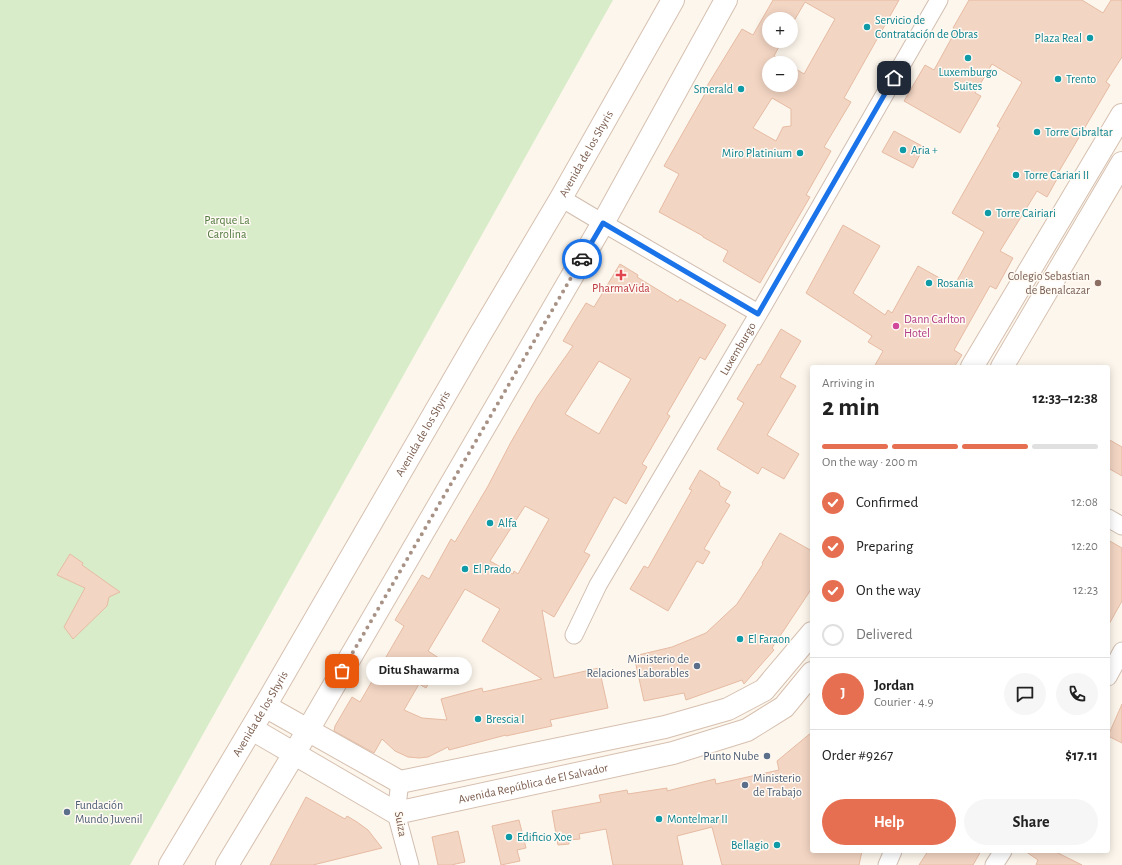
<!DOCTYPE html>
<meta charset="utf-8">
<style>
:root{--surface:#fff;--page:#f6f6f6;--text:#222;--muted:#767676;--line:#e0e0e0;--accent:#e76f51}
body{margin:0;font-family:"Alegreya Sans",sans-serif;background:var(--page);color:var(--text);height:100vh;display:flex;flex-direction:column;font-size:15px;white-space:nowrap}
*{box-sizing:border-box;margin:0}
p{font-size:13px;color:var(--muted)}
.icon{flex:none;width:22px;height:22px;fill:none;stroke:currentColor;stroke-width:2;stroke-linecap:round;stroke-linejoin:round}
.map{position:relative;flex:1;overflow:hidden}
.side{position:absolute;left:810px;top:365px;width:300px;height:488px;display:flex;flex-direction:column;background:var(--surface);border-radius:4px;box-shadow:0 2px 10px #0003}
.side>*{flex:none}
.buttons{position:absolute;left:762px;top:12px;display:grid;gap:8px}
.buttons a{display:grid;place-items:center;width:36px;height:36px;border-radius:50%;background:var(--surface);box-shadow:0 2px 10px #0003;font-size:20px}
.pin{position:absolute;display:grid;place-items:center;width:34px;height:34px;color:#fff;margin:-17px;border-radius:8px;box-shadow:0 2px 6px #0006}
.courier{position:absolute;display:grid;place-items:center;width:40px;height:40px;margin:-20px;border:3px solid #1a73e8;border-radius:50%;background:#fff;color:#222;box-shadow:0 1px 5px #0007}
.bubble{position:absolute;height:28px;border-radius:14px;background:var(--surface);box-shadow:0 2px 10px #0003;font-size:13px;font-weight:700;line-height:28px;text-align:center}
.overview em{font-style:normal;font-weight:700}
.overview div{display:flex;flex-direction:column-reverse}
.overview{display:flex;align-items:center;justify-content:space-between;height:68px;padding:0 12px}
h1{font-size:26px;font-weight:700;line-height:30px}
.bar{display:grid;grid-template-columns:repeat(4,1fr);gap:6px 4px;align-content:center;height:48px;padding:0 12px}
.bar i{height:5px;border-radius:3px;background:var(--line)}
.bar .selected{background:var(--accent)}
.bar p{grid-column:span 4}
.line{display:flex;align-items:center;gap:10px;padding:0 12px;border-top:1px solid var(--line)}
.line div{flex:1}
.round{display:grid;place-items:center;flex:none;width:42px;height:42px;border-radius:21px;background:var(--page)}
ol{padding:0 12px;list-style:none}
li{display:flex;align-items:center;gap:12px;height:44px}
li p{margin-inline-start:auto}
li .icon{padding:4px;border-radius:50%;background:var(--accent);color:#fff;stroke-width:4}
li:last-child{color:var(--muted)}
li i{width:22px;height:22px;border:2px solid var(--line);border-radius:50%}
.button{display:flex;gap:8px;margin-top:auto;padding:8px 12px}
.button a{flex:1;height:46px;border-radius:24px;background:var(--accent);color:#fff;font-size:16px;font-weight:700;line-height:46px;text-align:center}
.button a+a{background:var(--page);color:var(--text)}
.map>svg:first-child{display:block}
.green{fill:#d8ecc9}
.building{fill:#f3d5c3;stroke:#e6bba3;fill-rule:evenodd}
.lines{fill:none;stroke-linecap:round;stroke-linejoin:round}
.street-casing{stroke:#d1beb0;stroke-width:19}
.secondary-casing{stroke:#d6c0b0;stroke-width:24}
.street{stroke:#fff;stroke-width:17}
.secondary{stroke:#fff;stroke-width:22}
.done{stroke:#a89285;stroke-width:4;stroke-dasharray:0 7.2}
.route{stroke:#1a73e8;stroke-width:5}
.culture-dot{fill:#0f9aa8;stroke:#fffaf3;stroke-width:1.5}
.health-dot{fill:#e0444e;stroke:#fffaf3;stroke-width:1.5}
.education-dot{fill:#8d6e63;stroke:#fffaf3;stroke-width:1.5}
.hotel-dot{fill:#d1479c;stroke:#fffaf3;stroke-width:1.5}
.service-dot{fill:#5c6f8a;stroke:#fffaf3;stroke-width:1.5}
.labels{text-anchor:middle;stroke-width:3;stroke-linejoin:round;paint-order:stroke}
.culture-label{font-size:12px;fill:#0d838f;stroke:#fffaf3;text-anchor:start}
.street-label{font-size:12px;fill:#7a5c4d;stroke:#fffaf3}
.park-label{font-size:12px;fill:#537a41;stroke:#fffaf3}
.education-label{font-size:12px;fill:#785e54;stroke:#fffaf3;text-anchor:end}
.health-label{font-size:12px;fill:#be3a42;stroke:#fffaf3}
.hotel-label{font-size:12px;fill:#b23c85;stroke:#fffaf3;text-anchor:start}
.service-label{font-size:12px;fill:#4e5e75;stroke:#fffaf3;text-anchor:end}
</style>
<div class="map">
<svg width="1122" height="865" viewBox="0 0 1122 865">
<rect width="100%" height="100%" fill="#fdf6ec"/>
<path class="green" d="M0,0H613L130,865H0Z"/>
<path class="building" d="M773,0H899L844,98L851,102L824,147L831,151L806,195L810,197L760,283L723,261L728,251L703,237V236L659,212L679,174L664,166L706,92L704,91L742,29L753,35ZM805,2L835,19L804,74L791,66V85H769V63H785L774,56L782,41H769V19H791V26ZM772,98L791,109V126L783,127L776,141L753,128Z
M969,0H1082L1103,13L1111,0H1122V57L1106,82L1110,85L1055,178L1057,179L1047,197L1037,191L1000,251L1013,258L996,289L990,286L954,350L962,355L954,367H874L883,351L868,342L872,336L806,293L843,225L880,246L853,293L885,315L888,310L892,313L918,266L954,286L984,232L952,213L1000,128L997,126L1022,82L992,64L975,93L981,96L960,133L904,101L925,65L934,70L956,30L953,28Z
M894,131L924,147L913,168L882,152Z
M620,264L638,275L637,277L678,302L680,299L726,325L705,360L700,357L667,414L670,416L642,464L647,467L626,504L614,497L584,552L590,555L554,617L542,610L554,678L599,668L608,708L550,720L552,726L506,736V735L449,750L448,747L428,757L419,758L408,757L395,751L382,739L374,753L334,731L335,726L352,697L360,702L404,626L395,620L422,575L429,579L451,539L455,542L488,486L511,442L537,397L573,346L563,341L573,324L586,303L594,307ZM599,361L631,379L599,434L565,414ZM525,506L549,519L518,574L514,571L513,574L490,561ZM465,589L500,609L482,641L542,679L483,692L482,688L441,699L447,720L422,718L404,710L419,684L426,688L442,660L428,651Z
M781,329L801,341L780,377L796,386L767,435L799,454L784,479L762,467L758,474L717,449L744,403L737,399L758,364L760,365Z
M1108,439L1122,447V476L1108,468Z
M700,470L719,482L720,486L731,492L725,502L730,505L704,549L710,552L703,564L697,561L668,611L630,589L644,566L648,568L692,490L689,489Z
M780,533L812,551V588L772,648L774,650L744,684L742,680L686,700L684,693L644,701L634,656L672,647L706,633L737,604L763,564L762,563Z
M1108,540L1122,548V601L1108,626Z
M70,554L83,563L82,565L120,592L109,597L107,606L73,639L64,627L85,588L57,575Z
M1122,704V743L1108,736Z
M812,732V851H862L859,865H722L712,827L677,836L683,865H613L606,829L579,834L580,839L569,840V844L558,845L552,811L601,802L599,795L627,790L628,794L667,788V791L715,779L716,784L779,770L777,761Z
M306,797L345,819L347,816L357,822L368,830L382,848L313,865H270Z
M519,820L526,848L517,850L520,861L501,865L492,826Z
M458,831L465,862L451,865H438L432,837Z
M928,851H981L973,865H919Z
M1025,851H1054L1082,865H1036L1038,860Z"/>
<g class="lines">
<defs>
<g id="street">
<path d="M561,198L603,223L758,313"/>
<path d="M1108,518L1122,526"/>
<path id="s1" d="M574,635L598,585L763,306L939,0"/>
<path d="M1108,677L1122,651"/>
<path d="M400,782L396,813L410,865"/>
<path d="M887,865L893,851"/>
<path d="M994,865L1003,851"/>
</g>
<g id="secondary">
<path d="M972,367L1122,115"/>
<path d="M1002,367L1122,163"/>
<path d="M265,706L400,782L665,727L728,709L764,690L812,633"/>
<path id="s2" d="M252,729L396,813L673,753L747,730L784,707L812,673"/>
<path id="s3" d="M170,865L265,706L478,338L561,198L673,0"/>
<path d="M227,865L294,754L603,223L726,0"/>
</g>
</defs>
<use href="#street" class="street-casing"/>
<use href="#secondary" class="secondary-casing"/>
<use href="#street" class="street"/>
<use href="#secondary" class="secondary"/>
</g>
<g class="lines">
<path class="done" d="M342,671L582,259"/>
<path class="route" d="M582,259L603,223L758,314L894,78"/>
</g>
<g class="culture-dot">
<circle cx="867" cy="27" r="4"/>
<circle cx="1090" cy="38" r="4"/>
<circle cx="968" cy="58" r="4"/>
<circle cx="1058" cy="79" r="4"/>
<circle cx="741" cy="89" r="4"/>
<circle cx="1037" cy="132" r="4"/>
<circle cx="903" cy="150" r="4"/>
<circle cx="800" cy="153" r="4"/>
<circle cx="1016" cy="175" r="4"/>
<circle cx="988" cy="213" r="4"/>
<circle cx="929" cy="283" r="4"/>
<circle cx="490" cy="523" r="4"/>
<circle cx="465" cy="569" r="4"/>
<circle cx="740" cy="639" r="4"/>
<circle cx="478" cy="719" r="4"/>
<circle cx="659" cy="819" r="4"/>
<circle cx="509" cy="837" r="4"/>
<circle cx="777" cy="845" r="4"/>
</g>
<path class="health-dot" d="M619 269h4v4h4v4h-4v4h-4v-4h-4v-4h4z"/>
<circle class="education-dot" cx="1098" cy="283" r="4"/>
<circle class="hotel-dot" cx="896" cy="326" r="4"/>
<g class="service-dot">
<circle cx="697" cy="666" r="4"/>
<circle cx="767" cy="756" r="4"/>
<circle cx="745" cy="785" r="4"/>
<circle cx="67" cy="812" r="4"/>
</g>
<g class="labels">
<g class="culture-label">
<text x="875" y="24">Servicio de<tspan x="875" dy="14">Contratación de Obras</tspan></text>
<text x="1082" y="42" text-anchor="end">Plaza Real</text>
<text x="968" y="76" text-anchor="middle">Luxemburgo<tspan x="968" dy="14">Suites</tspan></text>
<text x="1066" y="83">Trento</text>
<text x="733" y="93" text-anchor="end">Smerald</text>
<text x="1045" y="136">Torre Gibraltar</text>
<text x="911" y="154">Aria +</text>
<text x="792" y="157" text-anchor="end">Miro Platinium</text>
<text x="1024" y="179">Torre Cariari II</text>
<text x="996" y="217">Torre Cairiari</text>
<text x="937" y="287">Rosania</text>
<text x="498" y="527">Alfa</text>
<text x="473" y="573">El Prado</text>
<text x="748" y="643">El Faraon</text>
<text x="486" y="723">Brescia I</text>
<text x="667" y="823">Montelmar II</text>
<text x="517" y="841">Edificio Xoe</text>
<text x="769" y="849" text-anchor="end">Bellagio</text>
</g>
<g class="street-label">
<text dy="4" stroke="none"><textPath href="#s3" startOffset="824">Avenida de los Shyris</textPath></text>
<text dy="4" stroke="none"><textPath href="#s1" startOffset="330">Luxemburgo</textPath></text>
<text dy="4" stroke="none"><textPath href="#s3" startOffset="500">Avenida de los Shyris</textPath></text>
<text dy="4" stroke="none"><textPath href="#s3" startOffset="176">Avenida de los Shyris</textPath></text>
<text dy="4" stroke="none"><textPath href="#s2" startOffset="307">Avenida República de El Salvador</textPath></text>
<text transform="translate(401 824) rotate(80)" y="4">Suiza</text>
</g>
<g class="park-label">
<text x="227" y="224">Parque La<tspan x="227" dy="14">Carolina</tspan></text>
</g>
<g class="education-label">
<text x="1090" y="280">Colegio Sebastian<tspan x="1090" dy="14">de Benalcazar</tspan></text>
</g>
<g class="health-label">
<text x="621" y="292">PharmaVida</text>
</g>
<g class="hotel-label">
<text x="904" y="323">Dann Carlton<tspan x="904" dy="14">Hotel</tspan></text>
</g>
<g class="service-label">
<text x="689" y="663">Ministerio de<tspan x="689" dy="14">Relaciones Laborables</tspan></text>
<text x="759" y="760">Punto Nube</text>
<text x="753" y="782" text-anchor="start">Ministerio<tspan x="753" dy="14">de Trabajo</tspan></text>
<text x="75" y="809" text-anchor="start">Fundación<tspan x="75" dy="14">Mundo Juvenil</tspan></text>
</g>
</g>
</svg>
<div class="buttons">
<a>+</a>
<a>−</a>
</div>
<div class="pin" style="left:342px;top:671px;background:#ea580c"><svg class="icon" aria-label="bag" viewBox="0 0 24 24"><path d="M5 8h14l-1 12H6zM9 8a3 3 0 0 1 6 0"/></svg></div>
<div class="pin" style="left:894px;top:78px;background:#1f2937"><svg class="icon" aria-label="home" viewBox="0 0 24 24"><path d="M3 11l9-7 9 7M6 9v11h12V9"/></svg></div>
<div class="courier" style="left:582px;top:259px"><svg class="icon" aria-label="car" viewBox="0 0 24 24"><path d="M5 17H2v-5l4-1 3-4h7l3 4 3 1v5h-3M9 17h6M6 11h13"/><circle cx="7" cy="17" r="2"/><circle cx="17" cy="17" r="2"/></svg></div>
<div class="bubble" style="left:366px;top:657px;width:106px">Ditu Shawarma</div>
<section class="side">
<div class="overview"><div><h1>2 min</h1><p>Arriving in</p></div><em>12:33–12:38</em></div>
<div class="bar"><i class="selected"></i><i class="selected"></i><i class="selected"></i><i></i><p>On the way · 200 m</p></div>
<ol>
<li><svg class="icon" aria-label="check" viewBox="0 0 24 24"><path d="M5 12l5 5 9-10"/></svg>Confirmed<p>12:08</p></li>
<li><svg class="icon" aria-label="check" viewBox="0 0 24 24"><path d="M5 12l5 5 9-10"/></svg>Preparing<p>12:20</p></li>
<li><svg class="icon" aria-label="check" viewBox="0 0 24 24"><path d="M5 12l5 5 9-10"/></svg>On the way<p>12:23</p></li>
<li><i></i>Delivered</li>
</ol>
<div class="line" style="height:72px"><b class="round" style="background:var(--accent);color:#fff">J</b><div><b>Jordan</b><p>Courier · 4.9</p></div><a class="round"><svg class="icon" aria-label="chat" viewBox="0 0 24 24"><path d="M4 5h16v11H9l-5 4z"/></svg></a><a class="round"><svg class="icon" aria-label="phone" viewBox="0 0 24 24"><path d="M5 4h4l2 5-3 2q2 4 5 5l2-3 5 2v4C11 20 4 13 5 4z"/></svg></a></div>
<div class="line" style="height:52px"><div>Order #9267</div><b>$17.11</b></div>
<div class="button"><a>Help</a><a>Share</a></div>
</section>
</div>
